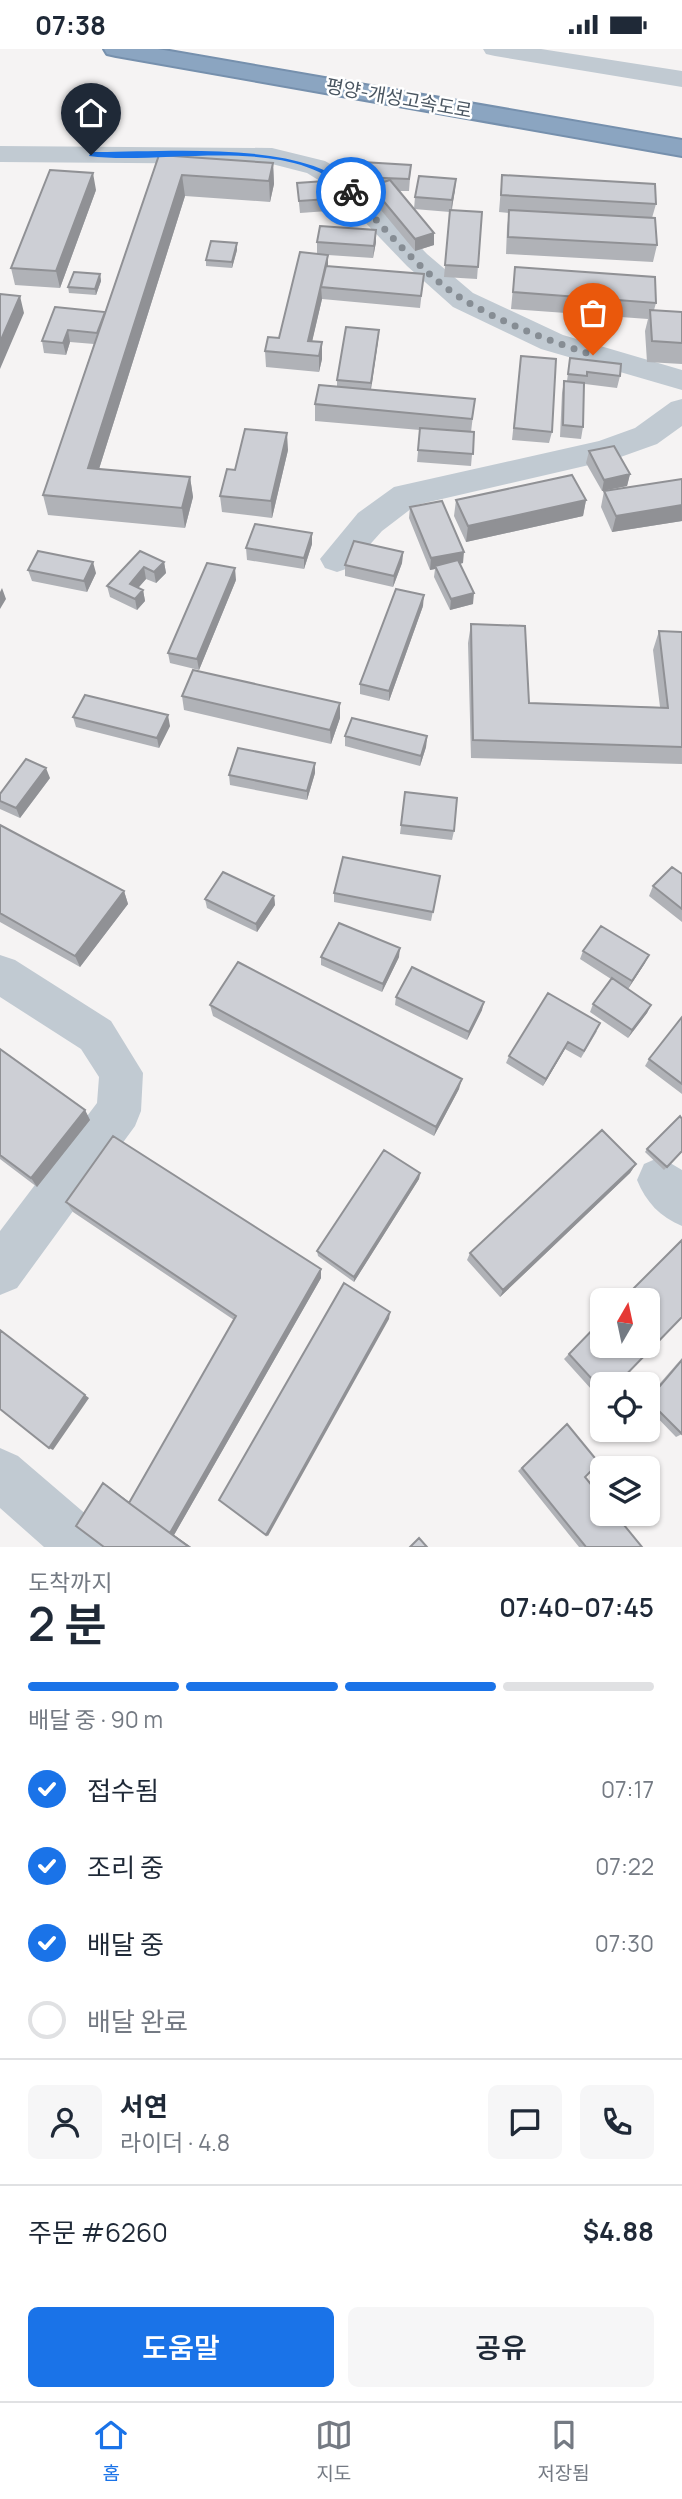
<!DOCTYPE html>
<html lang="ko">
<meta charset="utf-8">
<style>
:root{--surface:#fff;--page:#f6f6f7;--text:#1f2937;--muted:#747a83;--line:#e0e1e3;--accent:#1a73e8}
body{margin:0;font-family:Manrope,"Noto Sans KR",sans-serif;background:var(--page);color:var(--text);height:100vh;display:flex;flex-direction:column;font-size:26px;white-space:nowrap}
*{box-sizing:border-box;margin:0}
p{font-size:23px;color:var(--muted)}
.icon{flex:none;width:38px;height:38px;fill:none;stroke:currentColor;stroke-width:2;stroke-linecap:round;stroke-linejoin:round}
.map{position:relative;height:1498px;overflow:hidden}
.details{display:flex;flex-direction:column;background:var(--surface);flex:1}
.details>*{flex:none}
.needle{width:46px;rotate:9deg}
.buttons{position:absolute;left:590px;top:1239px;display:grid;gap:14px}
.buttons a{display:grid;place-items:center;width:70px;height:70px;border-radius:10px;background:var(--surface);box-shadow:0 2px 5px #0004;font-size:35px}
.pin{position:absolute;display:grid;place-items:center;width:60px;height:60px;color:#fff;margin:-72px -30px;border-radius:50% 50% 50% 0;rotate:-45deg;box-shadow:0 0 7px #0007}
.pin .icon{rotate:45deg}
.courier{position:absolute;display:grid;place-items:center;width:70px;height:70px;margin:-35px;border:5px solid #1a73e8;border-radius:50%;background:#fff;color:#222;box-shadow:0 2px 9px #0007}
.head em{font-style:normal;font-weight:600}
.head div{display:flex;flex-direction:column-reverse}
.head{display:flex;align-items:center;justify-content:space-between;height:119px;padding:0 28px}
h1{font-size:46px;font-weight:600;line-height:52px}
.bar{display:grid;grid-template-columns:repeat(4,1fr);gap:10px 7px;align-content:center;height:84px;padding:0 28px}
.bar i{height:9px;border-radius:5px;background:var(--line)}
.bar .current{background:var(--accent)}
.bar p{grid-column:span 4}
.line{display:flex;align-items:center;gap:18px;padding:0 28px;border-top:2px solid var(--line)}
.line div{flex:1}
.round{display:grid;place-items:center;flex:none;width:74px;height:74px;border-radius:10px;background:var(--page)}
ol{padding:0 28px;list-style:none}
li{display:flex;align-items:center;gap:21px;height:77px}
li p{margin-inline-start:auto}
li .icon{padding:7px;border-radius:50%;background:var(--accent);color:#fff;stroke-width:4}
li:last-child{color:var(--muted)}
li i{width:38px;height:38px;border:4px solid var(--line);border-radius:50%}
.action{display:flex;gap:14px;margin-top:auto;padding:14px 28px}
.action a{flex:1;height:80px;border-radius:10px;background:var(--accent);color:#fff;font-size:28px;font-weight:600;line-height:80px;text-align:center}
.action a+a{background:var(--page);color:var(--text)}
.status{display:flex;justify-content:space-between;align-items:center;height:49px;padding:0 35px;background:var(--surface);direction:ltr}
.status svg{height:19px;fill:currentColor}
.tab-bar{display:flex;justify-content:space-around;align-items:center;height:98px;border-top:2px solid var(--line);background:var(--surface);font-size:19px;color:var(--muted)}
.tab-bar a{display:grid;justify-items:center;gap:4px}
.tab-bar .current{color:var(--accent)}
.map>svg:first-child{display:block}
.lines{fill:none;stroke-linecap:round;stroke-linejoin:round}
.highway-casing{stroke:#7690ad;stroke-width:4}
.minor{fill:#c1cad2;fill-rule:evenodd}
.highway{fill:#8ba5c1;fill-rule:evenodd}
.wall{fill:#b0b2b7}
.shaded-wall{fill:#909195}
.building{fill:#cdcfd5;stroke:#909195;stroke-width:2}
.route{fill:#1a73e8}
.done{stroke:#868d94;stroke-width:7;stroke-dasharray:0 12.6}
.labels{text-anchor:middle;stroke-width:5;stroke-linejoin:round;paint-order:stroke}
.far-street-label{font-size:19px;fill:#4a5661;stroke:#fff}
</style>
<div class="status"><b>07:38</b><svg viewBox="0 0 49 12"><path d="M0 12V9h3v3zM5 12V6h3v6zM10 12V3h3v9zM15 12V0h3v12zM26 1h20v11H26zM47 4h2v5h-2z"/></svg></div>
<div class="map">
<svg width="682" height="1498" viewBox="0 0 682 1498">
<rect width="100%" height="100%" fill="#f5f3f3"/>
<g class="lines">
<defs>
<path id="highway" d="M104,0H158L682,91V107L116,7L107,5Z"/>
</defs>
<use href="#highway" class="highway-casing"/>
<path class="minor" d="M483,0H541L682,22V38L495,7L486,5Z
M0,97L272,99L325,112L353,128L427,205L473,244L563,286L682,321V341L541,300L453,258L407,217L333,140L307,124L272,115L0,113Z
M682,350V377L657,395L615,410L416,456L382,482L349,519L337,523L325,519L320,510L358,464L394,438L599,392L635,379L671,353Z
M0,906L15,911L111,972L143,1024L141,1062L135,1077L17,1239L0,1246V1182L97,1054L99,1028L81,1000L0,948Z
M660,1108L682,1121V1177C660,1168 646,1153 637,1131L644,1115Z
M0,1399L18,1407L102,1479L109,1498H44L0,1459Z"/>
<use href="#highway" class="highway"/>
</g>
<path class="wall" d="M159,106L273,114L274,135L270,153L185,147L99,420L190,428L193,448L185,479L48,466L43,446L94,295L70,293L66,306L44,304L42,292L105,263Z
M411,116L409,142H399L434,184V196L415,202L371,149V140H360V128Z
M502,126L656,155L652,169L657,196L653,213L506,205L507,179L509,164L499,163Z
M456,130L452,161L482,163L477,230L444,228L450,163L414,160L415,148Z
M297,134L328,150V162L300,164Z
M96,141L60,239L15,236L11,219Z
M376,181V193L373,209L328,206V217L424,225L420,259L322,250L312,292L322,293V310L319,323L266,318L265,302L279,289L317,205V193Z
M237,201L232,219L206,217V211Z
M515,218L656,254L654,261L682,263V315L647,313L645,282L648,270L511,260Z
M100,225L101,232L96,246L69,244L68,238Z
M379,281L378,292L371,341L475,350L471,383H474L471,417L417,413L420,381L315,372V355L337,338V331Z
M521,307L552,383L549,394L512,391Z
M570,309L620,327L617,339L585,335L584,339L583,378L581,390L560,388L562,344L564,332H567Z
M288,401L272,469L222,463L220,447Z
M589,402L630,425L627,437L602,442L586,414Z
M682,430V472L612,483L601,458L604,442Z
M456,451H586L583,467L466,493L454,467Z
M410,458L463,514L460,515L473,555L450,561L434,528L435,520L430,521L409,469Z
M312,495L304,520L247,511L246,499Z
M140,502L164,513L166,524L156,534L146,530L138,539L143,541L145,552L137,561L110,548L107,537Z
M403,503L402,514L393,538L345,527V516Z
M28,521L96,524L87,543L32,532Z
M236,531L199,621L170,614L168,604Z
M423,557L389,652L360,645V635Z
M471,575L529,654L660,658L653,601L659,582L682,583V715L471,709L468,594Z
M182,647L340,654V669L331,695L184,661Z
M73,668L170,677L159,699L76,678Z
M345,687H427L426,698L420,717L345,697Z
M315,714V724L307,751L230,736L229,726Z
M50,729L20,769L0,760V745Z
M405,743L454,782L452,791L400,785Z
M0,776L124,842L128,855L80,918L0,873Z
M682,825V873L649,847L653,837Z
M440,827L431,872L334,853V844Z
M274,847L275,856L257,883L207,859L205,850Z
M583,902L645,914L628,940L651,956L647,964L628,989L590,963L593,955L611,930L580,910Z
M321,908H399L382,943L321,916Z
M396,948L482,961L467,991L395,956Z
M210,956L459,1040L434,1087L213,967Z
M682,968V1045L645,1017L649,1010Z
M597,982L581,1009L565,1000L543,1037L506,1014L509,1007Z
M0,1000L85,1061L90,1071L37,1138L0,1110Z
M647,1100L682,1103L664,1121L645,1103Z
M636,1115L630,1124L500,1248L467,1211L470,1204Z
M420,1124L419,1130L354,1233L318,1207L317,1202Z
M66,1153L321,1220V1229L174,1486L191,1498H104L107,1436L129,1453L234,1271L73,1163Z
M602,1271V1350L601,1351L564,1310Z
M682,1309V1385L676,1388L648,1359V1348Z
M567,1375L585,1428L642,1498H579L518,1422Z"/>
<path class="shaded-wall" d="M273,114L274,135L270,153L269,132Z
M93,124L96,141L60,239L56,222Z
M182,126L185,147L93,439L88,419Z
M456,130L455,142L451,163L452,151Z
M376,181V193L373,209L374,197Z
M434,184V196L415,202V190Z
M237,194V201L232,219V213Z
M328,206V223L321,238L322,250L309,306L308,292Z
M100,225L101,232L96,246L95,240Z
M20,247L24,264L0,320V293Z
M68,281L70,293L66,306L63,294Z
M379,281L378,292L370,345L371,334Z
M322,293V310L319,323V307Z
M287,384L288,401L272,469L271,452Z
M630,425L627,437L602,442L604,431Z
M190,428L193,448L185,479L182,459Z
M586,451L583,467L466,493L468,477Z
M682,456V472L612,483L616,467Z
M312,484V495L304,520V509Z
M403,503L402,514L393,538L394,527Z
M464,503L463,514L436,519L435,517V520L430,521L431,509Z
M93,513L96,524L87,543L84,532Z
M164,513L166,524L156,534L154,523Z
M144,518L146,530L132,546L130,535Z
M235,519L236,531L199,621L197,610Z
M2,539L6,550L0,560V543Z
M143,541L145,552L137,561L135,550Z
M474,544L473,555L450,561L451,550Z
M424,546L423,557L389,652V642Z
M340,654V669L331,695L330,681Z
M168,666L170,677L159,699L157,689Z
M427,687L426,698L420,717L421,707Z
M315,714V724L307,751V742Z
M46,719L50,729L20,769L16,759Z
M124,842L128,855L80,918L75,907Z
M274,847L275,856L257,883L256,875Z
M400,899L399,908L382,943L383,935Z
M649,906L645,914L628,940L632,932Z
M484,953L482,961L467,991L469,983Z
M651,956L647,964L628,989L632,981Z
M568,993L565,1000L543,1037L546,1030Z
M462,1030L459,1040L434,1087L436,1078Z
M85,1061L90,1071L37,1138L31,1129Z
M636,1115L630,1124L500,1248L503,1241Z
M420,1124L419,1130L354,1233V1228Z
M321,1220V1229L174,1486L191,1498H189L103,1434L171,1483Z
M390,1263L389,1270L268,1487L266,1486Z
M85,1346L89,1349L53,1401L49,1399Z"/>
<path class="building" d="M159,106L273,114L269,132L182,126L88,419L190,428L182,459L43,446Z
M362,113L411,116L409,130L360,128Z
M50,121L93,124L56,222L11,219Z
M502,126L655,135L656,155L501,146Z
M419,127L456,130L452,151L415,148Z
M390,131L434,184L415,190L371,137Z
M325,132L328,150L299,152L297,134Z
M450,161L482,163L478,218L445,216Z
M509,161L655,169L657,196L508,188Z
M320,177L376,181L374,197L317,193Z
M211,192L237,194L232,213L206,211Z
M300,203L328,206L308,292L322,293L319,307L265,302L268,288L279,289Z
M326,217L424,225L421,247L321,238Z
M515,218L655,228L656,254L513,243Z
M74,223L100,225L95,240L68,238Z
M0,245L20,247L0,293Z
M55,258L105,263L97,284L68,281L63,294L42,292Z
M650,261L682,263V294L652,292Z
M346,278L379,281L371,334L337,331Z
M521,307L556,310L552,383L514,379Z
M570,309L621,315L620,327L587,323V327L568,325Z
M564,332L584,334L583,378L563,376Z
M319,336L475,350L472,370L315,355Z
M420,379L474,383L473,405L418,401Z
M245,380L287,384L271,452L220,447L227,420L235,421Z
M614,397L630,425L604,431L589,402Z
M572,426L586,451L468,477L456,451Z
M682,430V456L616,467L604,442Z
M442,452L464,503L431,509L410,458Z
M255,475L312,484L304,509L246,499Z
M354,492L403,503L394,527L345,516Z
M38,502L93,513L84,532L28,521Z
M140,502L164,513L154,523L144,518L130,535L143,541L135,550L107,537Z
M458,511L474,544L451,550L435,517Z
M207,514L235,519L197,610L168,604Z
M396,540L424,546L389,642L360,635Z
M471,575L525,577L529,654L668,659L659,582L682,583V698L473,691Z
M193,621L340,654L330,681L182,647Z
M85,646L168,666L157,689L73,668Z
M352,669L427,687L421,707L345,687Z
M238,699L315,714L307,742L229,726Z
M26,710L46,719L16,759L0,752V745Z
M405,743L457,749L454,782L401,776Z
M0,776L124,842L75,907L0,864Z
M343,808L440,827L433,863L334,844Z
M672,818L682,825V860L653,837Z
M223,823L274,847L256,875L205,850Z
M339,874L400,899L383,935L321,908Z
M601,877L649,906L632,932L583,902Z
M238,913L462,1030L436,1078L210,956Z
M412,918L484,953L469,983L396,948Z
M612,929L651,956L632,981L593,955Z
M548,944L600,974L584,1002L568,993L546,1030L509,1007Z
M682,968V1035L649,1010Z
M0,1000L85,1061L31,1129L0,1106Z
M680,1067L682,1070V1102L667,1118L647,1100Z
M602,1081L636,1115L503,1241L470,1204Z
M113,1087L321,1220L170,1484L129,1454L236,1267L66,1153Z
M384,1101L420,1124L354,1228L317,1202Z
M682,1191V1268L617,1335H602V1341L569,1305L602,1271V1297H648V1251H622Z
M344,1234L390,1263L266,1486L219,1451Z
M0,1281L85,1346L49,1399L0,1360Z
M682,1311V1385L648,1351Z
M567,1375L599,1414L585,1428L602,1449V1465H615L642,1498H586L522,1419Z
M103,1434L129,1454L189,1498H104L76,1477Z
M419,1489L427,1498H410Z"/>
<path class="route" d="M91,103C159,104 311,89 355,143L349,145C293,83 163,117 89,107Z"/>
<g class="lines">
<path class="done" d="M351,143C384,179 423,226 464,251C504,275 550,292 593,306"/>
</g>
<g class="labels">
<g class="far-street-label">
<text transform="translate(399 49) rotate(10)" y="7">평양-개성고속도로</text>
</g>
</g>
</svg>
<div class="buttons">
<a><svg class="needle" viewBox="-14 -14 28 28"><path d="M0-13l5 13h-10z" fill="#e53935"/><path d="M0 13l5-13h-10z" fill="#747a83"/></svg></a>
<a><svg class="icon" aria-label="locate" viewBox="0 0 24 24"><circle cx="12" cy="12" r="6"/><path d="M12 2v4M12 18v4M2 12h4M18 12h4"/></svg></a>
<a><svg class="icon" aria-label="layers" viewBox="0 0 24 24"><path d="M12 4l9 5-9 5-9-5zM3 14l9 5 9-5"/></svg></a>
</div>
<div class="pin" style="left:593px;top:306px;background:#ea580c"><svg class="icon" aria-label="bag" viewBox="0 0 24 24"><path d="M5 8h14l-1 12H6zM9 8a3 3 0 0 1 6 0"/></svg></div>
<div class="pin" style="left:91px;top:106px;background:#1f2937"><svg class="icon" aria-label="home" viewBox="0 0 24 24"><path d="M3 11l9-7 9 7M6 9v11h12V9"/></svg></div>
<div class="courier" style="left:351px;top:143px"><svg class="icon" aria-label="bike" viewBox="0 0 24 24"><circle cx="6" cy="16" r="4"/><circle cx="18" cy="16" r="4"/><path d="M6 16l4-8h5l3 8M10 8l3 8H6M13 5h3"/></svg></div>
</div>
<section class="details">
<div class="head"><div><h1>2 분</h1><p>도착까지</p></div><em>07:40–07:45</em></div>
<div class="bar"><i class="current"></i><i class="current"></i><i class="current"></i><i></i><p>배달 중 · 90 m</p></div>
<ol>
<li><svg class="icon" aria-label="check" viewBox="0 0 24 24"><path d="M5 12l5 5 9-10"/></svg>접수됨<p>07:17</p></li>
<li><svg class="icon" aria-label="check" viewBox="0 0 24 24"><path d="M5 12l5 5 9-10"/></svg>조리 중<p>07:22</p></li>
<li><svg class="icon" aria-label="check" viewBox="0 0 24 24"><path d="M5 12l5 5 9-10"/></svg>배달 중<p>07:30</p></li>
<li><i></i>배달 완료</li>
</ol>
<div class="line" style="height:126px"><a class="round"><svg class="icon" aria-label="person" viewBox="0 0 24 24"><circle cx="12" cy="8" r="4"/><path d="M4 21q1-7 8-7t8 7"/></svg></a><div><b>서연</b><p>라이더 · 4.8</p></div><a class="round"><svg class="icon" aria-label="chat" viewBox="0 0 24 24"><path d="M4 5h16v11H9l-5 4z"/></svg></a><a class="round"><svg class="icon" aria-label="phone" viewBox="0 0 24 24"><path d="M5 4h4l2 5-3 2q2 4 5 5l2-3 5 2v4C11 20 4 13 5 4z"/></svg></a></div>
<div class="line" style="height:91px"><div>주문 #6260</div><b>$4.88</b></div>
<div class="action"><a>도움말</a><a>공유</a></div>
</section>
<nav class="tab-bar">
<a class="current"><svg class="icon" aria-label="home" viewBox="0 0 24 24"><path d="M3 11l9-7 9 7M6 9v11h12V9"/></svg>홈</a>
<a><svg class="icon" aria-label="map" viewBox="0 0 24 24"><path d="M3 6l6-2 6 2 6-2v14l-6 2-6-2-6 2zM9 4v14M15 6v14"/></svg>지도</a>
<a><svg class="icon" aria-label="saved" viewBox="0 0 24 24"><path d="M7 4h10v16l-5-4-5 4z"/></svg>저장됨</a>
</nav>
